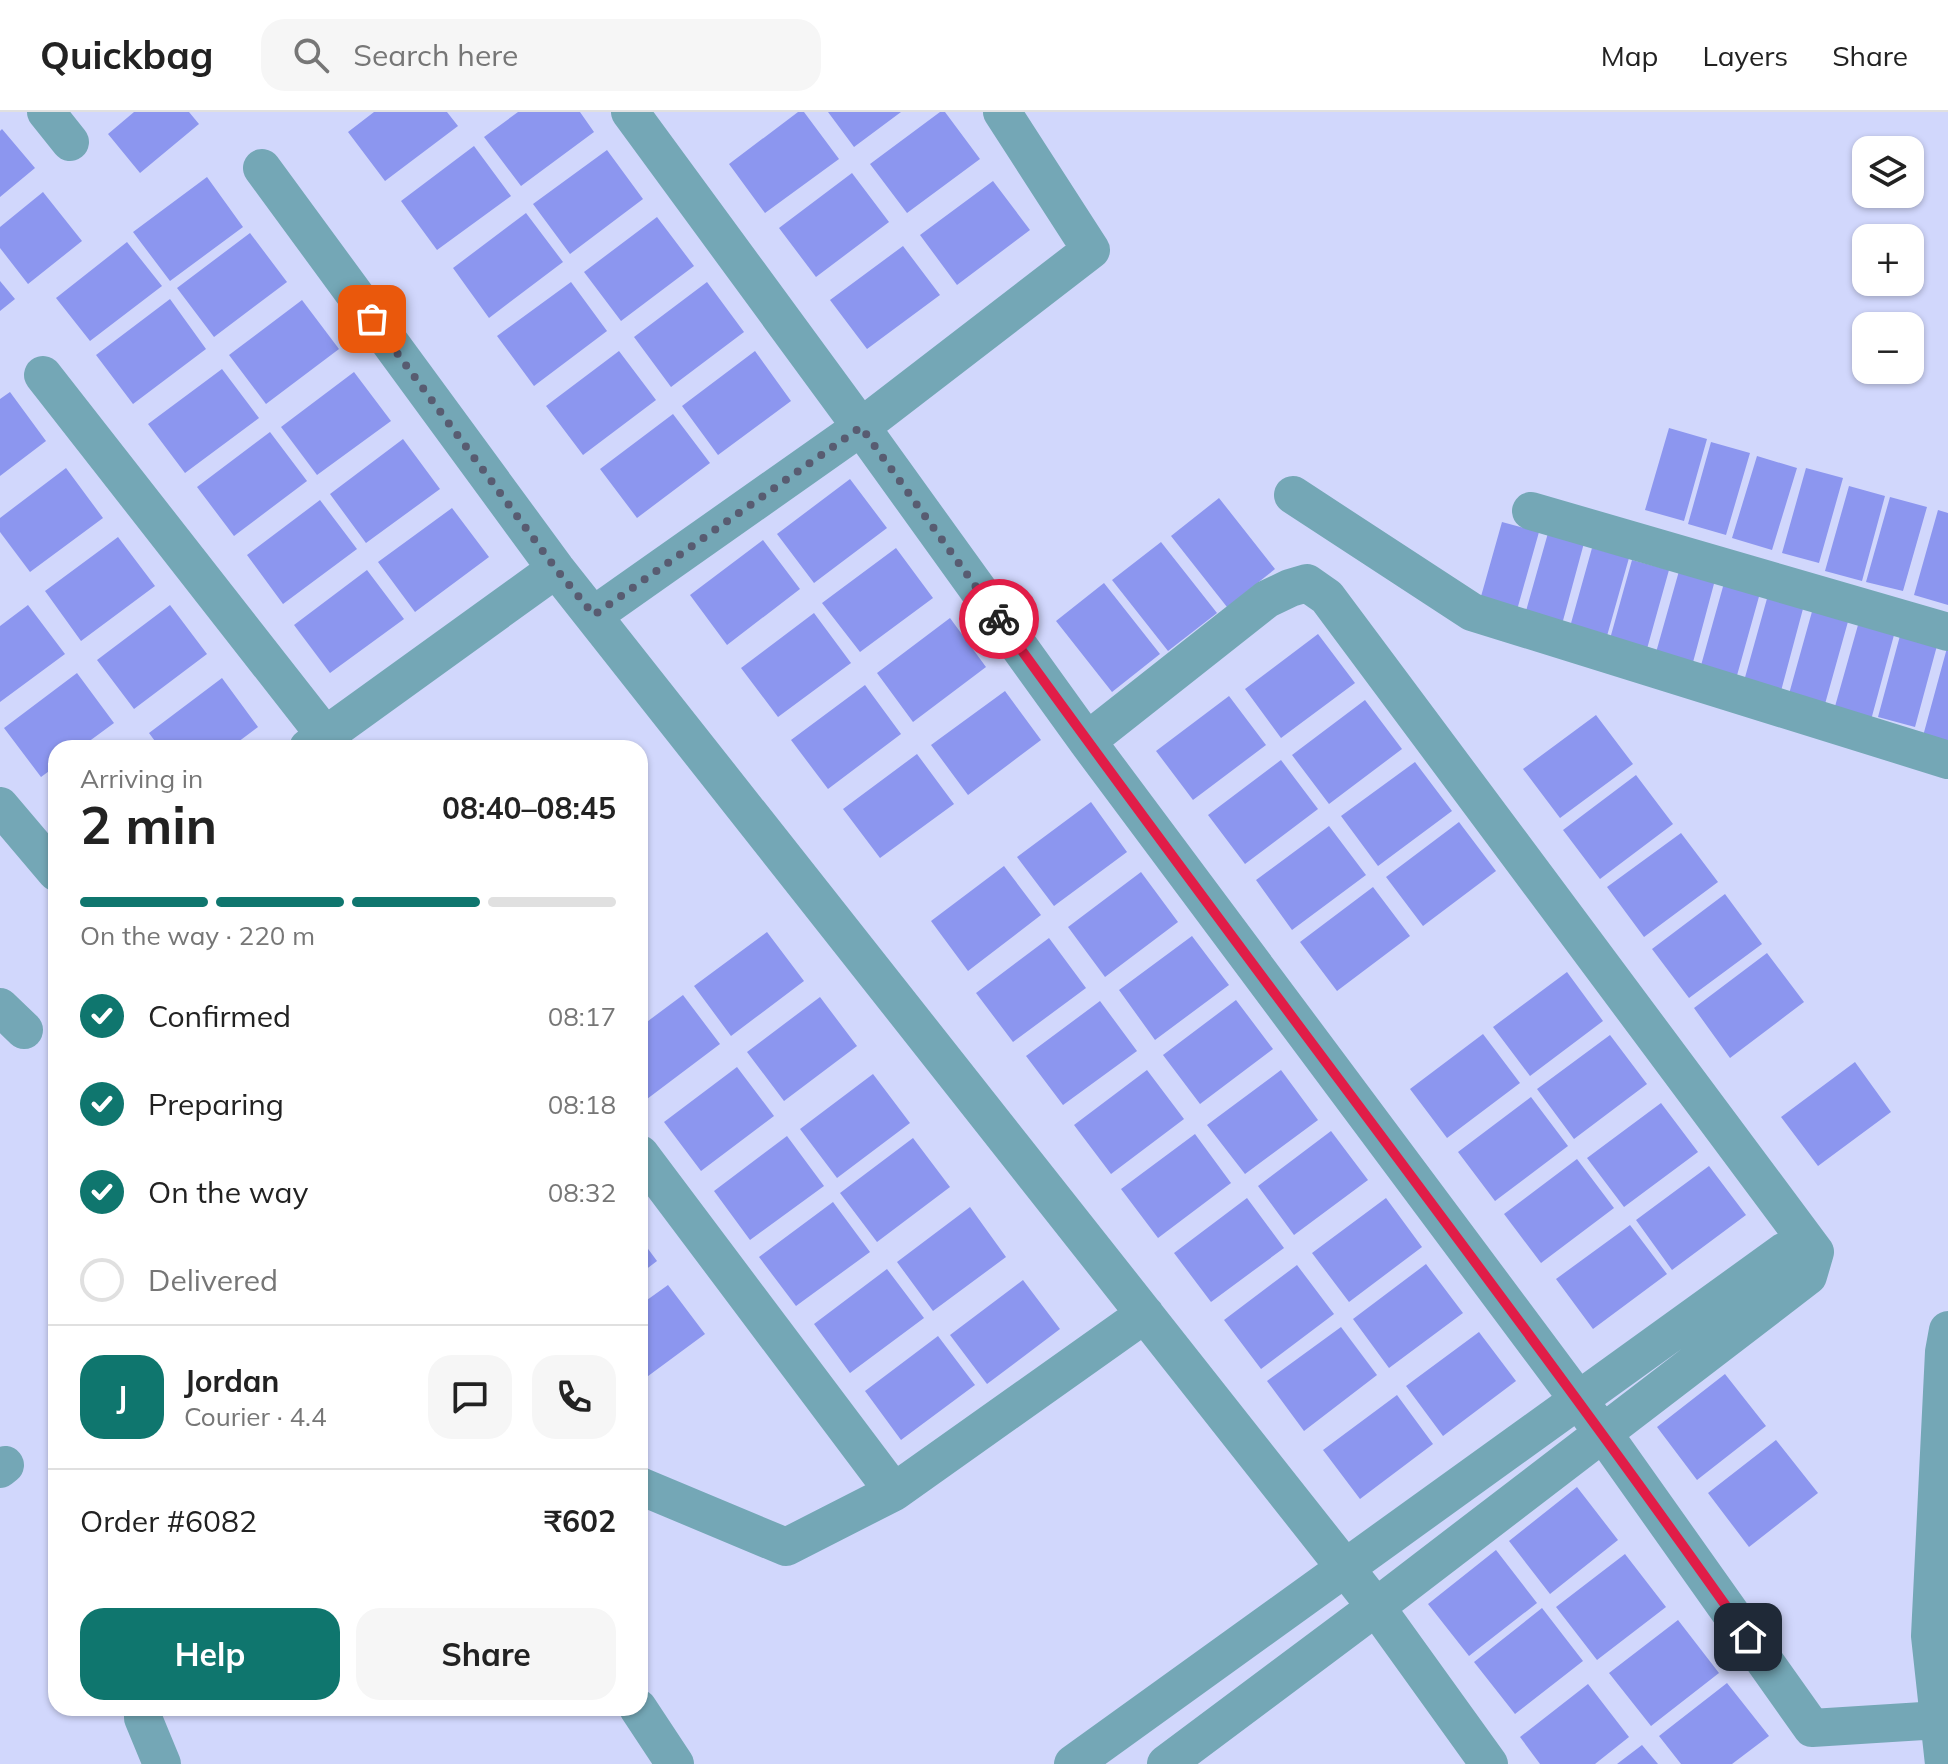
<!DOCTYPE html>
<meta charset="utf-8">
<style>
:root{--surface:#fff;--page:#f6f6f6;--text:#222;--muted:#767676;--line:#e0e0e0;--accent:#0f766e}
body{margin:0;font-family:Mulish,sans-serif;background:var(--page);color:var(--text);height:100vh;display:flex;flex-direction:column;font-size:30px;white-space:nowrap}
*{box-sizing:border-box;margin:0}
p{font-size:26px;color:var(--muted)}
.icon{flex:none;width:44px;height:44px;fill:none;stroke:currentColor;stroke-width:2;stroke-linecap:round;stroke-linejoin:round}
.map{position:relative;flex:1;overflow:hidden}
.panel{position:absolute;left:48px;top:628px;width:600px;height:976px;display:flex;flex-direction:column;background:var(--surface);border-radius:24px;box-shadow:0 2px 6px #0004}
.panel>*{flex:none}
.tools{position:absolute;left:1852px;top:24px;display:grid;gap:16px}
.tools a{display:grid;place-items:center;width:72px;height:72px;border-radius:16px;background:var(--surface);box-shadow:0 2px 6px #0004;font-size:40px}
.pin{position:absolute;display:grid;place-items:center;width:68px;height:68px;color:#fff;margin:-34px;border-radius:16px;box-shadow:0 4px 12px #0006}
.courier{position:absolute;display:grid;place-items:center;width:80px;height:80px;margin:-40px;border:6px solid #e11d48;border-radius:50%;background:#fff;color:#222;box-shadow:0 2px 10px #0007}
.headline em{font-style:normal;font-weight:700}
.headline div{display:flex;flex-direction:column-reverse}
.headline{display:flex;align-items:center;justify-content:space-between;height:136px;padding:0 32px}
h1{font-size:52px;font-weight:700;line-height:60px}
.bar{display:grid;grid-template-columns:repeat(4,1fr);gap:12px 8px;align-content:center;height:96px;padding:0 32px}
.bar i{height:10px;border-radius:6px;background:var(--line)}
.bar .current{background:var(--accent)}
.bar p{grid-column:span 4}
.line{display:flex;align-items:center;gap:20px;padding:0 32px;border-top:2px solid var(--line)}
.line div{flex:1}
.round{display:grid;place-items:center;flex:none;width:84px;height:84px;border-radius:24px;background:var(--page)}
ol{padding:0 32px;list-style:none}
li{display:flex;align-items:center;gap:24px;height:88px}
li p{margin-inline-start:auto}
li .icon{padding:8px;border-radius:50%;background:var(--accent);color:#fff;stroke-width:4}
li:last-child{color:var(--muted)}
li i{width:44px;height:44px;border:4px solid var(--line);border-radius:50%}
.cta{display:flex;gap:16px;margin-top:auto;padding:16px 32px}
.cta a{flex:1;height:92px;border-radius:24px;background:var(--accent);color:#fff;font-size:32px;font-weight:700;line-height:92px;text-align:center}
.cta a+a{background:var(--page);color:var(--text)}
header{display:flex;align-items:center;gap:48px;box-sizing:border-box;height:112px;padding:0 40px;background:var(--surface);border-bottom:2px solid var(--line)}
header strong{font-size:38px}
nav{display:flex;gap:44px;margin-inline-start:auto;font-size:28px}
.search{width:560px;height:72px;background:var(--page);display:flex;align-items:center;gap:20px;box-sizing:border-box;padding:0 28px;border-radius:24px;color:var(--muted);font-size:30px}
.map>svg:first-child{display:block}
.building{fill:#8c96ef}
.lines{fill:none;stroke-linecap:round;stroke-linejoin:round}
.street{stroke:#74a7b6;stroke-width:38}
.done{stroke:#585c71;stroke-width:8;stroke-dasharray:0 14.4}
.route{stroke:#e11d48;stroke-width:10}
</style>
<header>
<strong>Quickbag</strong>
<div class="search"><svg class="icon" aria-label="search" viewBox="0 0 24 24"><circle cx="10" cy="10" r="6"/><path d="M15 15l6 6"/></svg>Search here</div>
<nav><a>Map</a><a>Layers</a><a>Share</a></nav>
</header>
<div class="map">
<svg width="1948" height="1652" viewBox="0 0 1948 1652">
<rect width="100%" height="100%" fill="#d1d7fc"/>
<path class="building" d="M134,0H189L199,12L140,61L108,22Z
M374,0H447L458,14L385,69L348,20Z
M518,0H580L594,20L521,74L484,25Z
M798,0H804L839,47L765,101L729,52Z
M828,0H901L854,35Z
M940,0H945L980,47L907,101L870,52Z
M2,17L35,56L0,85V19Z
M474,34L511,84L437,138L401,89Z
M607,38L643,87L570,142L533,92Z
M852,61L889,110L816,165L779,116Z
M207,65L243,115L170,169L133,120Z
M993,69L1030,118L957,173L920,123Z
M43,80L82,129L28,172L0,136V115Z
M526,101L563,150L489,206L453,156Z
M657,105L694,154L621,209L584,160Z
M250,121L287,170L214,225L177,176Z
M127,130L162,174L90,229L56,186Z
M903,134L940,183L867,237L830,188Z
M0,169L15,187L0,199Z
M571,170L607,219L534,274L497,224Z
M707,170L744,220L671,275L634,225Z
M170,187L206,237L133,292L96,243Z
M302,188L339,237L266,292L229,243Z
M619,239L656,288L583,343L546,294Z
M755,239L791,289L718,343L682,294Z
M222,257L259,306L185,361L148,312Z
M354,260L391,309L317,363L281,315Z
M10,280L46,329L0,364V287Z
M673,302L710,351L637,406L600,357Z
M1669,316L1707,327L1684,409L1645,398Z
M270,320L307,369L234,424L197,375Z
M403,327L440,377L366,431L330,382Z
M1711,330L1750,341L1726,423L1688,412Z
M1757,344L1797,356L1772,438L1732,426Z
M66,356L103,406L30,460L0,420V406Z
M1806,356L1843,366L1819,451L1782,441Z
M850,367L887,416L814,471L777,422Z
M1849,374L1885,384L1862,469L1825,459Z
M1890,385L1927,395L1903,479L1866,470Z
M1219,386L1275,457L1227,495L1171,424Z
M320,388L357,437L283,492L247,443Z
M452,396L489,445L415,500L378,450Z
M1938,398L1948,401V493L1914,483Z
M1502,410L1539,420L1517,498L1480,488Z
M1548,421L1584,431L1561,516L1524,506Z
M118,425L155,474L81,529L45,479Z
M763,428L800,477L727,533L690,483Z
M1161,430L1217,501L1168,539L1112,468Z
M896,436L933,486L860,540L822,491Z
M1592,436L1629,446L1605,531L1568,522Z
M1632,448L1669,458L1645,544L1608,534Z
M367,458L404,507L330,561L294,513Z
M1679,459L1715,468L1692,554L1655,544Z
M1104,471L1160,542L1112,580L1056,509Z
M1724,471L1760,481L1736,567L1700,557Z
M1768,483L1804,493L1781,579L1744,569Z
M28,493L65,542L0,590V514Z
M170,493L207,542L134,597L97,548Z
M1813,496L1849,506L1825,592L1789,582Z
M814,501L851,551L778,605L741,556Z
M950,506L986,555L913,610L877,561Z
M1858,513L1894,523L1871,608L1834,598Z
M1901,520L1938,530L1915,615L1878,605Z
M1318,522L1355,571L1281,626L1245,577Z
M1947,536H1948V631L1923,624Z
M77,561L114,611L80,636H56V654L41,665L4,616Z
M222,566L258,615L230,636H160L149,621Z
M865,573L901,622L828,677L791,628Z
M1005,579L1041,628L968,683L931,633Z
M1229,584L1266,633L1193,688L1156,639Z
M1365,588L1402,637L1329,692L1292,643Z
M1596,603L1633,652L1560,706L1523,657Z
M917,642L954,692L880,746L843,697Z
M1281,648L1318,697L1245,752L1208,703Z
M1415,650L1452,699L1378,754L1341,704Z
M1636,663L1673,712L1600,767L1563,718Z
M1091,690L1127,740L1054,794L1017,745Z
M1459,710L1496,759L1423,814L1386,765Z
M1329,714L1366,763L1292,818L1256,768Z
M1681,721L1718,770L1644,825L1607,775Z
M1004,754L1041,803L968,859L931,809Z
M1141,760L1178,810L1105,865L1068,815Z
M1373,775L1410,824L1337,879L1300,830Z
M1725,782L1762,832L1689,886L1652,837Z
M767,820L804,869L731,924L694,874Z
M1192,824L1229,873L1155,928L1119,878Z
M1049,826L1086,876L1013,930L976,881Z
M1767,841L1804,890L1730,946L1694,896Z
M1567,860L1603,909L1530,964L1493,915Z
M683,883L720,932L647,987L640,977V915Z
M820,885L857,934L784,989L747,940Z
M1236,888L1273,937L1200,992L1163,943Z
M1100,889L1137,939L1063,993L1026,944Z
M1483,922L1520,971L1447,1026L1410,977Z
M1610,923L1647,972L1574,1027L1537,977Z
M1855,950L1891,1000L1818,1054L1781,1005Z
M737,955L774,1004L701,1059L664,1010Z
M1147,958L1184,1007L1111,1062L1074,1013Z
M1281,958L1318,1008L1245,1062L1207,1013Z
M873,962L910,1011L837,1066L800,1017Z
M1531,985L1568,1034L1495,1089L1458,1040Z
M1661,991L1698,1040L1624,1095L1587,1046Z
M1331,1019L1368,1068L1294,1123L1258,1074Z
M1195,1022L1231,1071L1158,1126L1121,1077Z
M787,1024L824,1074L750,1128L714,1079Z
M913,1026L950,1075L877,1130L840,1081Z
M1577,1047L1614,1096L1541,1151L1504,1102Z
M1709,1054L1746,1103L1672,1158L1636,1108Z
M1247,1086L1284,1136L1211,1190L1174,1141Z
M1386,1086L1422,1135L1349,1190L1312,1141Z
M833,1090L870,1140L796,1194L759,1145Z
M970,1095L1006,1145L933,1199L897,1150Z
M1630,1113L1667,1162L1593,1217L1556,1167Z
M640,1126L657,1149L640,1162Z
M1426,1152L1463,1201L1389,1256L1353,1207Z
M1297,1153L1334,1202L1261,1257L1224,1208Z
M887,1157L924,1206L850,1261L814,1212Z
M1023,1168L1060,1217L987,1272L950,1223Z
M668,1173L705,1222L640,1270V1193Z
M1341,1215L1377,1263L1304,1319L1267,1269Z
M1479,1220L1516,1269L1443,1324L1406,1274Z
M938,1224L975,1273L901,1328L865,1279Z
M1725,1262L1766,1314L1697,1368L1657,1315Z
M1397,1283L1433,1332L1360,1387L1323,1338Z
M1776,1328L1818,1381L1749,1435L1708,1381Z
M1577,1375L1618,1428L1550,1482L1509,1429Z
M1496,1438L1537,1491L1469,1544L1428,1492Z
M1625,1442L1666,1495L1597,1548L1556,1495Z
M1542,1496L1583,1549L1515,1602L1474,1550Z
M1678,1508L1719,1561L1651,1614L1609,1561Z
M1727,1571L1769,1624L1732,1652H1681L1659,1624Z
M1588,1572L1629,1625L1595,1652H1540L1520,1625Z
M1642,1633L1658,1652H1617Z"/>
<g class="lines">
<path class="street" d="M46,0L70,30
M630,0L861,315L1087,629L1603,1321L1812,1616L1939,1608
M262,56L556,457L1376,1495L1489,1652
M43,263L335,636
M1293,383L1472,500L1948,648
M1531,399L1948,520
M594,503L861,315L1091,138L1002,0
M1087,629L1267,487L1290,476L1307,471L1327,485L1815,1140
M308,636L556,457
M0,694L56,760
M0,895L24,918
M640,1042L894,1380L1145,1202
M0,1357L5,1353
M640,1374L786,1435L894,1380
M143,1596V1606L162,1652
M638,1596L675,1652
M1073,1652L1785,1139L1815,1140L1808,1164L1376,1495L1166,1652
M1944,1652L1930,1524L1944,1240L1948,1218"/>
</g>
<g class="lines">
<path class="done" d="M372,207L556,457L594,503L861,315L999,507"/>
<path class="route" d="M999,507C1245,849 1505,1181 1748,1525"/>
</g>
</svg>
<div class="tools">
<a><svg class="icon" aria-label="layers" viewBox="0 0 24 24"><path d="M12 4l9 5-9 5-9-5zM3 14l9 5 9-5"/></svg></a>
<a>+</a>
<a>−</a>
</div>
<div class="pin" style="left:372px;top:207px;background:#ea580c"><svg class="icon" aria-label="bag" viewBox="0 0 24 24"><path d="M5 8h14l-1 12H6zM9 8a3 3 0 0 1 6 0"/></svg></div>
<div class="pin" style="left:1748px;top:1525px;background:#1f2937"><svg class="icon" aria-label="home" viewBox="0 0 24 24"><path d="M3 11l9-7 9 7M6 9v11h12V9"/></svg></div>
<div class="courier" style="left:999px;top:507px"><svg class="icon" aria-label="bike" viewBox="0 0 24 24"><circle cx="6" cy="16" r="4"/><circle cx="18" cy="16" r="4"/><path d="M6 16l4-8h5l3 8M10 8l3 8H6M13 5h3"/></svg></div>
<section class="panel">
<div class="headline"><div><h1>2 min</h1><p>Arriving in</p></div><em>08:40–08:45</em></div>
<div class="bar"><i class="current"></i><i class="current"></i><i class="current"></i><i></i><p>On the way · 220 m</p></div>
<ol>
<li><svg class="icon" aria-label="check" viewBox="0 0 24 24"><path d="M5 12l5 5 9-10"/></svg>Confirmed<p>08:17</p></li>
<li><svg class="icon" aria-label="check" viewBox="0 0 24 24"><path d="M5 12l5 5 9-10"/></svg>Preparing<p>08:18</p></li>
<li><svg class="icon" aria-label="check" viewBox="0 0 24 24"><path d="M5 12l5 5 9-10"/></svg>On the way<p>08:32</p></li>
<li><i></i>Delivered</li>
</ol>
<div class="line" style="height:144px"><b class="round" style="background:var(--accent);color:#fff">J</b><div><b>Jordan</b><p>Courier · 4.4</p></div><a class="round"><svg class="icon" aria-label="chat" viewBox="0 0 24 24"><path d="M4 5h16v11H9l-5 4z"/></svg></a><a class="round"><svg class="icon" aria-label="phone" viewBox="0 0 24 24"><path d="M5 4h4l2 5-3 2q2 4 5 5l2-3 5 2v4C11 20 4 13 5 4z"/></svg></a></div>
<div class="line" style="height:104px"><div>Order #6082</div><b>₹602</b></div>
<div class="cta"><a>Help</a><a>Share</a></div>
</section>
</div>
